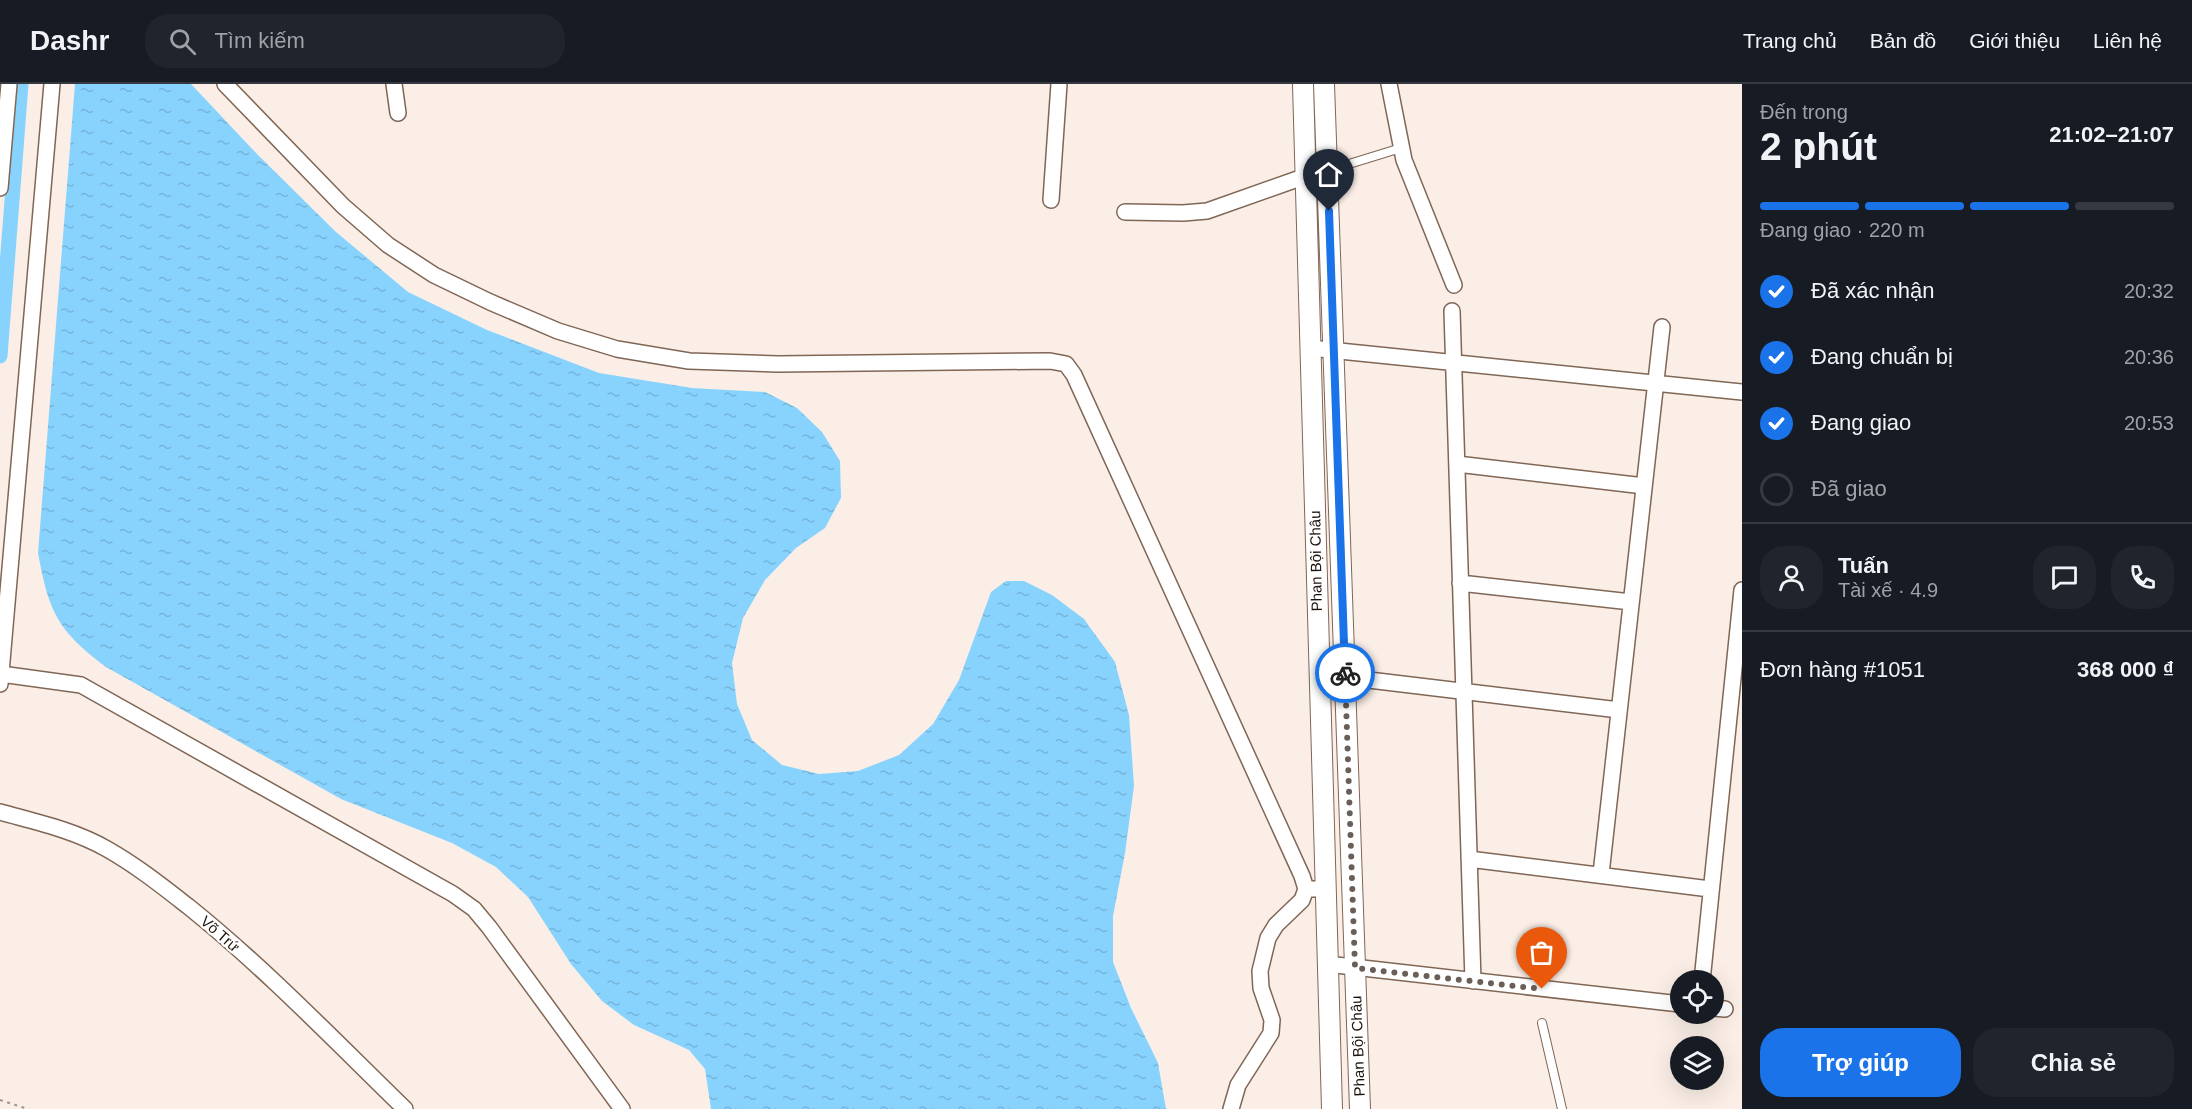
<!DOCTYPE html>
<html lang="vi">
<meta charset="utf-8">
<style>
:root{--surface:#171b24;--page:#20242c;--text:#f1f3f6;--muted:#9ea1a6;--line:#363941;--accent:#1a73e8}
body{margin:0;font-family:Helvetica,sans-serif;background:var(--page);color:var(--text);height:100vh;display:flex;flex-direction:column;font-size:22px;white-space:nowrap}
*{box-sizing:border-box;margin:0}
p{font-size:20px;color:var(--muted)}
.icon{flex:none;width:33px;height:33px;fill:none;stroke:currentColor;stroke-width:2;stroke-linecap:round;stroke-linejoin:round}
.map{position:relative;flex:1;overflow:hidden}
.drawer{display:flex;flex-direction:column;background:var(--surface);width:450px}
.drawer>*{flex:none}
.controls{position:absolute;left:1670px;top:886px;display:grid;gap:12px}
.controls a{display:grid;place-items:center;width:54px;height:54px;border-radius:50%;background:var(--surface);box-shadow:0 6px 24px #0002;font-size:30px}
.pin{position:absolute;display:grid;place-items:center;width:51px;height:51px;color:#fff;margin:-62px -26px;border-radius:50% 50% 50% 0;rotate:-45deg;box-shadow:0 0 6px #0007}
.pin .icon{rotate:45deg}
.courier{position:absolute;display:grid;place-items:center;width:60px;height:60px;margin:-30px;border:4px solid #1a73e8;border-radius:50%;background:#fff;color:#222;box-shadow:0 2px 8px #0007}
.overview em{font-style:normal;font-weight:700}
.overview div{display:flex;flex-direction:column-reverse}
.overview{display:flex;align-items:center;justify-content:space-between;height:102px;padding:0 18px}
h1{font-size:39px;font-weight:700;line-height:45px}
.bar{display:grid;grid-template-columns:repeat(4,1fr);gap:9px 6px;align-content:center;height:72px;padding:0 18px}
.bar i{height:8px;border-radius:4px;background:var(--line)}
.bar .current{background:var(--accent)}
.bar p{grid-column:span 4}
.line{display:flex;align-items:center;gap:15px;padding:0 18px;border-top:2px solid var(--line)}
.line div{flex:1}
.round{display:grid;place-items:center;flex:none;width:63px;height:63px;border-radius:24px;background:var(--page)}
ol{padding:0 18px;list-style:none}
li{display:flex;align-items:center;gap:18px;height:66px}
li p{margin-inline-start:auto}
li .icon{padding:6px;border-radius:50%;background:var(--accent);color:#fff;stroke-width:4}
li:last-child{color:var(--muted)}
li i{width:33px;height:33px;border:3px solid var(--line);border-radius:50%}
.button{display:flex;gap:12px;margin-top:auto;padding:12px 18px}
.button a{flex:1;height:69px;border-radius:24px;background:var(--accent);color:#fff;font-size:24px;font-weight:700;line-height:69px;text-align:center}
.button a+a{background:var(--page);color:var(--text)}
header{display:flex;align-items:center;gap:36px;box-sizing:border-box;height:84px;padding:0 30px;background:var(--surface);border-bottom:2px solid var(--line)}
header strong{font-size:28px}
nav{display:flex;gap:33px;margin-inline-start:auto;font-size:21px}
.search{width:420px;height:54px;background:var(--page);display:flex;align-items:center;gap:15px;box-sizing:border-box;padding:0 21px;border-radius:24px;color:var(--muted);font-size:22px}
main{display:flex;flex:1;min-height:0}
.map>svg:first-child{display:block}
.water{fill:url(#water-ripples)}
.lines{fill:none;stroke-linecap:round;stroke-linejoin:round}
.canal{stroke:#88d3fe;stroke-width:15}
.service-casing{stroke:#806655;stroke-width:10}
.minor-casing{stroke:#806655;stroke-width:18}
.tertiary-casing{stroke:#806655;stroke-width:22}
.path{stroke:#9f948d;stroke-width:2;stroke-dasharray:3 4.5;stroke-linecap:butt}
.service{stroke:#fff;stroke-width:8}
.minor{stroke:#fff;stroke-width:15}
.tertiary{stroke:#fff;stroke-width:20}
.done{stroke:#6a5f58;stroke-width:6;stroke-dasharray:0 10.8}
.route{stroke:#1a73e8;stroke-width:8}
.labels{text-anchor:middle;stroke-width:4.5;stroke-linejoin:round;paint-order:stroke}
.street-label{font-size:15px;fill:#1d120c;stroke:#fff}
</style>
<header>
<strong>Dashr</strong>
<div class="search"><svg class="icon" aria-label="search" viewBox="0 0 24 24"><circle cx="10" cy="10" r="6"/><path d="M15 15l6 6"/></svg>Tìm kiếm</div>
<nav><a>Trang chủ</a><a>Bản đồ</a><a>Giới thiệu</a><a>Liên hệ</a></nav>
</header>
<main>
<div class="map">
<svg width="1742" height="1025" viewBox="0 0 1742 1025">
<defs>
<pattern id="water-ripples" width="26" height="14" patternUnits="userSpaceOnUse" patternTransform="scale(1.5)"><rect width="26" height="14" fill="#88d3fe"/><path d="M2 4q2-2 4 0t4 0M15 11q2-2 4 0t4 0" fill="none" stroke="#75b4d8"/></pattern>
</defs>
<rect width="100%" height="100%" fill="#faeee6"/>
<path class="water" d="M75,0H191L258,71L336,148L408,208L487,246L599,289L692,304L765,308L797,324L822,348L840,377L841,414L825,444L796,464L765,496L743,534L732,579L737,620L752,656L782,681L819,690L858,687L899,671L933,640L959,596L991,508L1006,497H1024L1052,511L1084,535L1115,578L1129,631L1134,702L1125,769L1113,832V878L1131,924L1158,979L1166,1025H711L705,985L689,966L634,941L602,917L571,880L528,813L496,783L452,759L341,715L106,583C57,546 49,528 38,469Z"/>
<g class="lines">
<path class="canal" d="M0,272L21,0"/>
<defs>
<path id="service" d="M1328,80H1349L1401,64
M1542,939L1562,1025"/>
<path id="minor" d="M225,0L343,122L388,161L434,191L490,218L558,247L617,265L689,277L778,280L1050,277L1066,280L1074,291L1302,792L1306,805
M394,0L398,29
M1389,0L1404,76L1454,201
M0,104L9,0
M1051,116L1059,0
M1125,128L1183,129L1207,127L1306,92
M1452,227L1473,897
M1310,264L1742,308
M1457,380L1644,402
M1460,499L1631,518
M1,590L81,601L453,810L474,825L489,843L622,1025
M1319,590L1619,626
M0,600L52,0
M0,728C36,738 74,746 107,765C137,782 162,802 189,823C266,885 335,957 405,1025
M1469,775L1710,805
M1601,790L1662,243
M1327,880L1680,920
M1702,897L1742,506
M1713,924L1725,925
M1231,1025L1238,1001L1271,949L1272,936L1261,904L1260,887L1268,854L1276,841L1302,816L1306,805H1315"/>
<path id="tertiary" d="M1303,0L1332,1025
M1324,0L1360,1025"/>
</defs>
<use href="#service" class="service-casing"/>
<use href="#minor" class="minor-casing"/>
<use href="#tertiary" class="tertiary-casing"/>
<path class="path" d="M0,1016L28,1025"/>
<use href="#service" class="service"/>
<use href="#minor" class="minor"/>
<use href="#tertiary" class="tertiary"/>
</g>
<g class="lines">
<path class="done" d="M1345,589L1355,884L1542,905"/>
<path class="route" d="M1329,127L1345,589"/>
</g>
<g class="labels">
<g class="street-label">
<text transform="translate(1316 477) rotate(-91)" y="5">Phan Bội Châu</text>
<text transform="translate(220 850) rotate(41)" y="5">Võ Trứ</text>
<text transform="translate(1358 962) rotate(-92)" y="5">Phan Bội Châu</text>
</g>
</g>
</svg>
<div class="controls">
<a><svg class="icon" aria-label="locate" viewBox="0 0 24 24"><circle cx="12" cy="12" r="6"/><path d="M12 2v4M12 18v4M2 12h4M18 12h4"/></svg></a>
<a><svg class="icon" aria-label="layers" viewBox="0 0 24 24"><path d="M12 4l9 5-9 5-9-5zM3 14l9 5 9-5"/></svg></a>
</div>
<div class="pin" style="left:1542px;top:905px;background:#ea580c"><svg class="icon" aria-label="bag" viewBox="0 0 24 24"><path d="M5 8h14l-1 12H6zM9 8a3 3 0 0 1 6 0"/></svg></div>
<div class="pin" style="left:1329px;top:127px;background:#1f2937"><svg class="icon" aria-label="home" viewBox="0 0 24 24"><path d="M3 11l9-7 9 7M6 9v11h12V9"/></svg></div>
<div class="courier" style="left:1345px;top:589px"><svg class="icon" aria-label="bike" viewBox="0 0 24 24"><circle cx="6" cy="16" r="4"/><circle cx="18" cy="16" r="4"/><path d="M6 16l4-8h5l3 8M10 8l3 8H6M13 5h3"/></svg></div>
</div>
<section class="drawer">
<div class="overview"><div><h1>2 phút</h1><p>Đến trong</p></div><em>21:02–21:07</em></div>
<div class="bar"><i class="current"></i><i class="current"></i><i class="current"></i><i></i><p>Đang giao · 220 m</p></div>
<ol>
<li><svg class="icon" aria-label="check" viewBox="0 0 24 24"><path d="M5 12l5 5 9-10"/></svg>Đã xác nhận<p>20:32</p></li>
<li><svg class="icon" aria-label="check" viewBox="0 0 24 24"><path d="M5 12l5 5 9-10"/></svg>Đang chuẩn bị<p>20:36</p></li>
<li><svg class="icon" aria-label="check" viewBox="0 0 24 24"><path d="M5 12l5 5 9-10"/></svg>Đang giao<p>20:53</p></li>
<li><i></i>Đã giao</li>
</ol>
<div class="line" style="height:108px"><a class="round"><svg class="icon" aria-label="person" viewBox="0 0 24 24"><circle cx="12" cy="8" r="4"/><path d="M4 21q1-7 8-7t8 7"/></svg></a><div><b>Tuấn</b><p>Tài xế · 4.9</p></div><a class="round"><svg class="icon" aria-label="chat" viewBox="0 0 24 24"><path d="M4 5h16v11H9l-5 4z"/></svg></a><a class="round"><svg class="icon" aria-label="phone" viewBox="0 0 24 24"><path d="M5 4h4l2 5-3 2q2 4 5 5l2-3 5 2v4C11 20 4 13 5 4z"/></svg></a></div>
<div class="line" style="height:78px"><div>Đơn hàng #1051</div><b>368 000 ₫</b></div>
<div class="button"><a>Trợ giúp</a><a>Chia sẻ</a></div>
</section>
</main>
